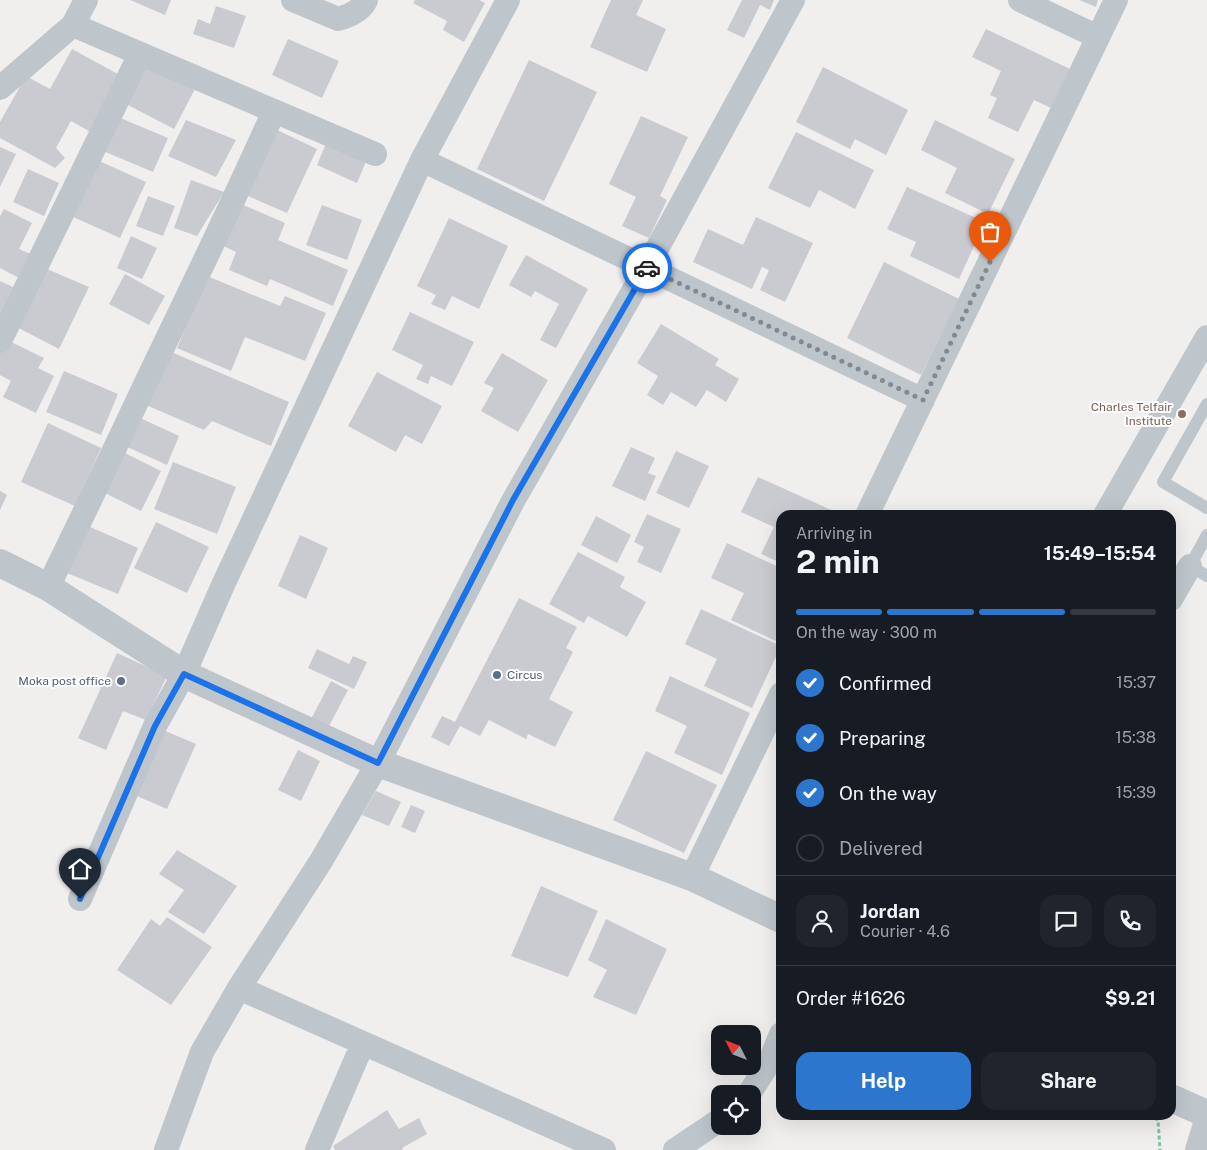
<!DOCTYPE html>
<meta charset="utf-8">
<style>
:root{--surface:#171b24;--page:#20242c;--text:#f1f3f6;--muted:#9ea1a6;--line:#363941;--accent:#2c77cd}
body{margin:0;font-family:"Public Sans",sans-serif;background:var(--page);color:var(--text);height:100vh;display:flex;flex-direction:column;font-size:19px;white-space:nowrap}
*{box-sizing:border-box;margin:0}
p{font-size:16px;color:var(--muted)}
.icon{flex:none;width:28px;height:28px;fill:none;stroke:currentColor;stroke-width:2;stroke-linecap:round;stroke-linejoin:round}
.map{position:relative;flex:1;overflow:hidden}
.details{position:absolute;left:776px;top:510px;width:400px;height:610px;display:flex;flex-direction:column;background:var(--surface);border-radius:15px;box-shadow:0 5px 20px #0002}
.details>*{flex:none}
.needle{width:32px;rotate:312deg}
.controls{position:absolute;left:711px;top:1025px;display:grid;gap:10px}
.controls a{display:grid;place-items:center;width:50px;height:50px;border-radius:10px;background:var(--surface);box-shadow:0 5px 20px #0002;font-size:25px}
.pin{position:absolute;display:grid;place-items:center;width:42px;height:42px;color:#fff;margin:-51px -21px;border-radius:50% 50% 50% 0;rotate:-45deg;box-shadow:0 0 5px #0007}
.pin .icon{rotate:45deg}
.courier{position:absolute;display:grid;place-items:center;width:50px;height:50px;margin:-25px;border:4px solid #1a73e8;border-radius:50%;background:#fff;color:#222;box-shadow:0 1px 6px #0007}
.overview em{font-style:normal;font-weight:700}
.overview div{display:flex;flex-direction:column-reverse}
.overview{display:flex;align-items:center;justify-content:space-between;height:85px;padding:0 20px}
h1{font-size:32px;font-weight:700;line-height:38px}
.bar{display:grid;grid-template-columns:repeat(4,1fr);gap:8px 5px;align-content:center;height:60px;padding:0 20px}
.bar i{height:6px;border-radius:4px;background:var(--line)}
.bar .selected{background:var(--accent)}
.bar p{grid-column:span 4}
.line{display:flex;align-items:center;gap:12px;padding:0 20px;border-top:1px solid var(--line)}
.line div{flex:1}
.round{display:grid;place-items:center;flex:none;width:52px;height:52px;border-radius:15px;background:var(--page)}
ol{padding:0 20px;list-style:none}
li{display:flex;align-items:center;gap:15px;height:55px}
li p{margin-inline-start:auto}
li .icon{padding:5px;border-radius:50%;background:var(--accent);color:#fff;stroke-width:4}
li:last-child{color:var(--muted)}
li i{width:28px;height:28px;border:2px solid var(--line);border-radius:50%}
.primary-button{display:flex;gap:10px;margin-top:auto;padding:10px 20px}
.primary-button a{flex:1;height:58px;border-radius:15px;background:var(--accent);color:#fff;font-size:20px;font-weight:700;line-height:58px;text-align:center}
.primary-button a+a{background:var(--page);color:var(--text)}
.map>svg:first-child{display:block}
.building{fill:#c9cbd0}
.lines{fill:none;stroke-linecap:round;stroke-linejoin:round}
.path{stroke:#7dc49f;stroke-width:3;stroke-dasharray:4 2.5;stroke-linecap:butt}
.service{stroke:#bec6cc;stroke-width:12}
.minor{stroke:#bec6cc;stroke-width:24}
.tertiary{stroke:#bec6cc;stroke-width:28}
.done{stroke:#83898e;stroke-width:5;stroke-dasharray:0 9}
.route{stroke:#1a73e8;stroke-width:6}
.education-dot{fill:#8d6e63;stroke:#fff;stroke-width:2}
.service-dot{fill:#5c6f8a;stroke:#fff;stroke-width:2}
.labels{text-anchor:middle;stroke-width:4;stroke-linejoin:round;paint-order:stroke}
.education-label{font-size:12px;fill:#785e54;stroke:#fff;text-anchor:end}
.service-label{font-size:12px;fill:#4e5e75;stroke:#fff;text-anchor:start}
</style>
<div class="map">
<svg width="1207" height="1150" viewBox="0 0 1207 1150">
<rect width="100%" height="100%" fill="#f1eeee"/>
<path class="building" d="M130,0H171L165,15Z
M415,0H479L485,3L464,42L443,30L447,21L413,3Z
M611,0H643L636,15L666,29L647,72L590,47Z
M742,0H774L770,10L760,5L744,38L727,30Z
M1079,0H1098L1096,7Z
M216,6L246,16L234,48L193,34L198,19L210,24Z
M986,29L1072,70L1053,109L1034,100L1018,132L988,118L997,98L990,95L1001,71L972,57Z
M288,39L339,61L322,98L272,75Z
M72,49L127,79L96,135L71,121L56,148L65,158L55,168L0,138V122L26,76L50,89Z
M529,60L597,92L544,201L477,169Z
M147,67L195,89L174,129L126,104Z
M823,67L908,110L886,155L855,139L850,149L796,122Z
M641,116L688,137L660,196L667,200L649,238L622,226L636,197L609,184Z
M118,117L168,138L153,172L103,151Z
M186,120L236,140L216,177L168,156Z
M935,120L1015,159L988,214L945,193L957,168L921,150Z
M271,127L317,149L287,213L241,193Z
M796,132L874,170L855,209L819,190L810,208L768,188Z
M327,141L367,159L357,183L317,165Z
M0,147L16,154L0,187Z
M97,160L146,182L120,238L71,216Z
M28,169L59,183L44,216L13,202Z
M191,180L224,192L197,236L174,228Z
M907,187L985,222L959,279L910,256L916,242L887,229Z
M148,196L175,206L163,236L136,226Z
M239,203L285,223L278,240L348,270L333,306L270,279L267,286L229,270L236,252L221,245Z
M322,205L362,220L347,260L306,245Z
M4,209L32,223L19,249L33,255L21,279L0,268V216Z
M756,217L813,243L785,302L760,290L769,270L762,267L752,289L693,262L708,229L743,245Z
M449,218L508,246L479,309L452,296L445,310L431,304L436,295L417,286Z
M131,236L157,248L142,279L117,268Z
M526,255L588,289L556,348L540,340L559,304L535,291L531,297L509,285Z
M884,262L959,299L921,375L847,338Z
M40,266L89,287L59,349L13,325Z
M125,274L165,296L149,325L109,304Z
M207,276L280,306L285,296L326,313L305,361L245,337L231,371L177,348Z
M0,281L13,287L0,317Z
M410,312L474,342L452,386L431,376L428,384L416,379L423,365L392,350Z
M661,324L719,359L715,365L739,379L726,402L707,390L696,407L671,392L663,405L647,395L658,376L637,363Z
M3,338L44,358L38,368L54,376L36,413L3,397L11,381L0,375V344Z
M169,351L289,402L271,446L212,421L204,430L146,405Z
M502,353L548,380L518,432L481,411L494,388L484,383Z
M64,371L118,394L101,435L46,412Z
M377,372L442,406L422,444L405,435L396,452L348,426Z
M138,417L179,436L167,465L125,446Z
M48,423L101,448L75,506L21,482Z
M631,447L655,458L648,473L656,476L645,501L612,486Z
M117,449L161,471L141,511L97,489Z
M676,451L709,466L689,508L656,493Z
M173,462L236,487L217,534L154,509Z
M758,477L838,513L837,515H781V563L761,554L774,527L741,512Z
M0,491L7,495L0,510Z
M647,514L681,529L661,573L637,562L644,547L634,542Z
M596,516L631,535L617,563L581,545Z
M156,522L209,547L187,593L134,568Z
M88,526L138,548L118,594L67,573Z
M300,535L328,548L306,599L278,586Z
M727,543L781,568V636L778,642L731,620L744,593L711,578Z
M578,552L625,577L620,587L646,602L627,637L588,616L584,623L549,604Z
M519,598L577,627L566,648L573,652L549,699L573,712L555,747L528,734L526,739L489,720L480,736L460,726L449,746L431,737L442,716L455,722Z
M701,609L781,646L752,708L704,686L717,659L685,644Z
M317,649L349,664L353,656L367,662L354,689L308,668Z
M117,653L167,676L146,720L123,711L106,750L78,738Z
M670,676L750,713L722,775L674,753L687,726L655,711Z
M331,681L348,690L328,728L311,719Z
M161,729L196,744L167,809L132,794Z
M298,750L320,761L301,801L278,790Z
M646,751L717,785L684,853L613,820Z
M376,791L401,802L389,826L362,815Z
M411,805L425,811L415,833L401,827Z
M177,850L237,886L204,934L168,912L184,890L159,874Z
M541,886L598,911L568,977L511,956Z
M167,917L212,947L171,1005L117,970L151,919L160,926Z
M606,919L667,949L636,1015L593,997L607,970L588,960Z
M387,1110L399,1129L419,1118L427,1134L402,1148L403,1150H335L333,1146Z"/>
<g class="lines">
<path class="path" d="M1149,1115L1158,1120L1160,1150"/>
<path class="service" d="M1207,404L1163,482L1207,508
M1207,535L1190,566L1207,576"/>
<path class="minor" d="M293,0L338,19C349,16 361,11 366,0
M1020,0L1098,37
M0,88L73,25L86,0
M274,111L375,154
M422,160L923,400
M0,341L140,54
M867,515L1116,0
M1105,515L1207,337
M48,587C83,516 117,444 151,372C193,285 235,199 274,111L73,25
M1171,599L1190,566
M692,877L781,694
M80,899L155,726L184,674L223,585L422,160L508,0
M239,988L604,1150
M749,1094L770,1061L781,1034
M166,1150L202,1052L239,988L321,861L378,763L513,501L647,267L793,0
M317,1150L363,1043
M675,1150L720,1120"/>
<path class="tertiary" d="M0,563L48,587L184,674L378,763L692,877L781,919
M1171,1098L1207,1114
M1199,1150L1207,1124"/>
</g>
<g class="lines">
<path class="done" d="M647,268L923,400L990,262"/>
<path class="route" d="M80,899L155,726L184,674L378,763L513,500L647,268"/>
</g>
<circle class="education-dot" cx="1182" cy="414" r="5"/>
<g class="service-dot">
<circle cx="497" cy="675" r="5"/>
<circle cx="121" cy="681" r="5"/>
</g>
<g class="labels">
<g class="education-label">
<text x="1172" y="411">Charles Telfair<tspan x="1172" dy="14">Institute</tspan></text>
</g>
<g class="service-label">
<text x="507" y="679">Circus</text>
<text x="111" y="685" text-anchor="end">Moka post office</text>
</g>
</g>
</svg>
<div class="controls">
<a><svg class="needle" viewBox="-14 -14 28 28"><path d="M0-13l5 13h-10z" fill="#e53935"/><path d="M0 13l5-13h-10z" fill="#9ea1a6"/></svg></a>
<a><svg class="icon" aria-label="locate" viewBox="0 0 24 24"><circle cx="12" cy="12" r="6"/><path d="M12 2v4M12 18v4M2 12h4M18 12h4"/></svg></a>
</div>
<div class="pin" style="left:990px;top:262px;background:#ea580c"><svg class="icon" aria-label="bag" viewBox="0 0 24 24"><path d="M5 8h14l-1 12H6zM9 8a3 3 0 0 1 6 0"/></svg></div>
<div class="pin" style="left:80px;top:899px;background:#1f2937"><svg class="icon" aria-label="home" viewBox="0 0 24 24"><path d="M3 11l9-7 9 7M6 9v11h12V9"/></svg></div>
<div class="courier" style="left:647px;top:268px"><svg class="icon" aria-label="car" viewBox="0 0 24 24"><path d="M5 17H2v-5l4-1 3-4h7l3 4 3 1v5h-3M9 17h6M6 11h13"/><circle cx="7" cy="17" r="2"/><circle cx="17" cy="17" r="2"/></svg></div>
<section class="details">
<div class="overview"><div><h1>2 min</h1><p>Arriving in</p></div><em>15:49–15:54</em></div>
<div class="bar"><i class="selected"></i><i class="selected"></i><i class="selected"></i><i></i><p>On the way · 300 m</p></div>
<ol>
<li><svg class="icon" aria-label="check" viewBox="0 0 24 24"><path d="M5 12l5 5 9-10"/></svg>Confirmed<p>15:37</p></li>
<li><svg class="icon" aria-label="check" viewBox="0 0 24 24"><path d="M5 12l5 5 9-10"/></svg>Preparing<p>15:38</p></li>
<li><svg class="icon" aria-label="check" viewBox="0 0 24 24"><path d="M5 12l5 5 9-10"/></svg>On the way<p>15:39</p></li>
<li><i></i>Delivered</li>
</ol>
<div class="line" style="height:90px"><a class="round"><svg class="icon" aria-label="person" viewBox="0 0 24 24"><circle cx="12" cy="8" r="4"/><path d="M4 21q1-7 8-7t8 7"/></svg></a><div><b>Jordan</b><p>Courier · 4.6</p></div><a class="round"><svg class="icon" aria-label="chat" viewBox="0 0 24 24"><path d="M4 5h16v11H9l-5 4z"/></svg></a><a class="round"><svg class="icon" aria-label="phone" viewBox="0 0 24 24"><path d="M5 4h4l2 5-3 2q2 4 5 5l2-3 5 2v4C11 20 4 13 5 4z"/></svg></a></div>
<div class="line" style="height:65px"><div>Order #1626</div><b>$9.21</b></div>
<div class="primary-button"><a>Help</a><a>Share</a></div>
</section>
</div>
